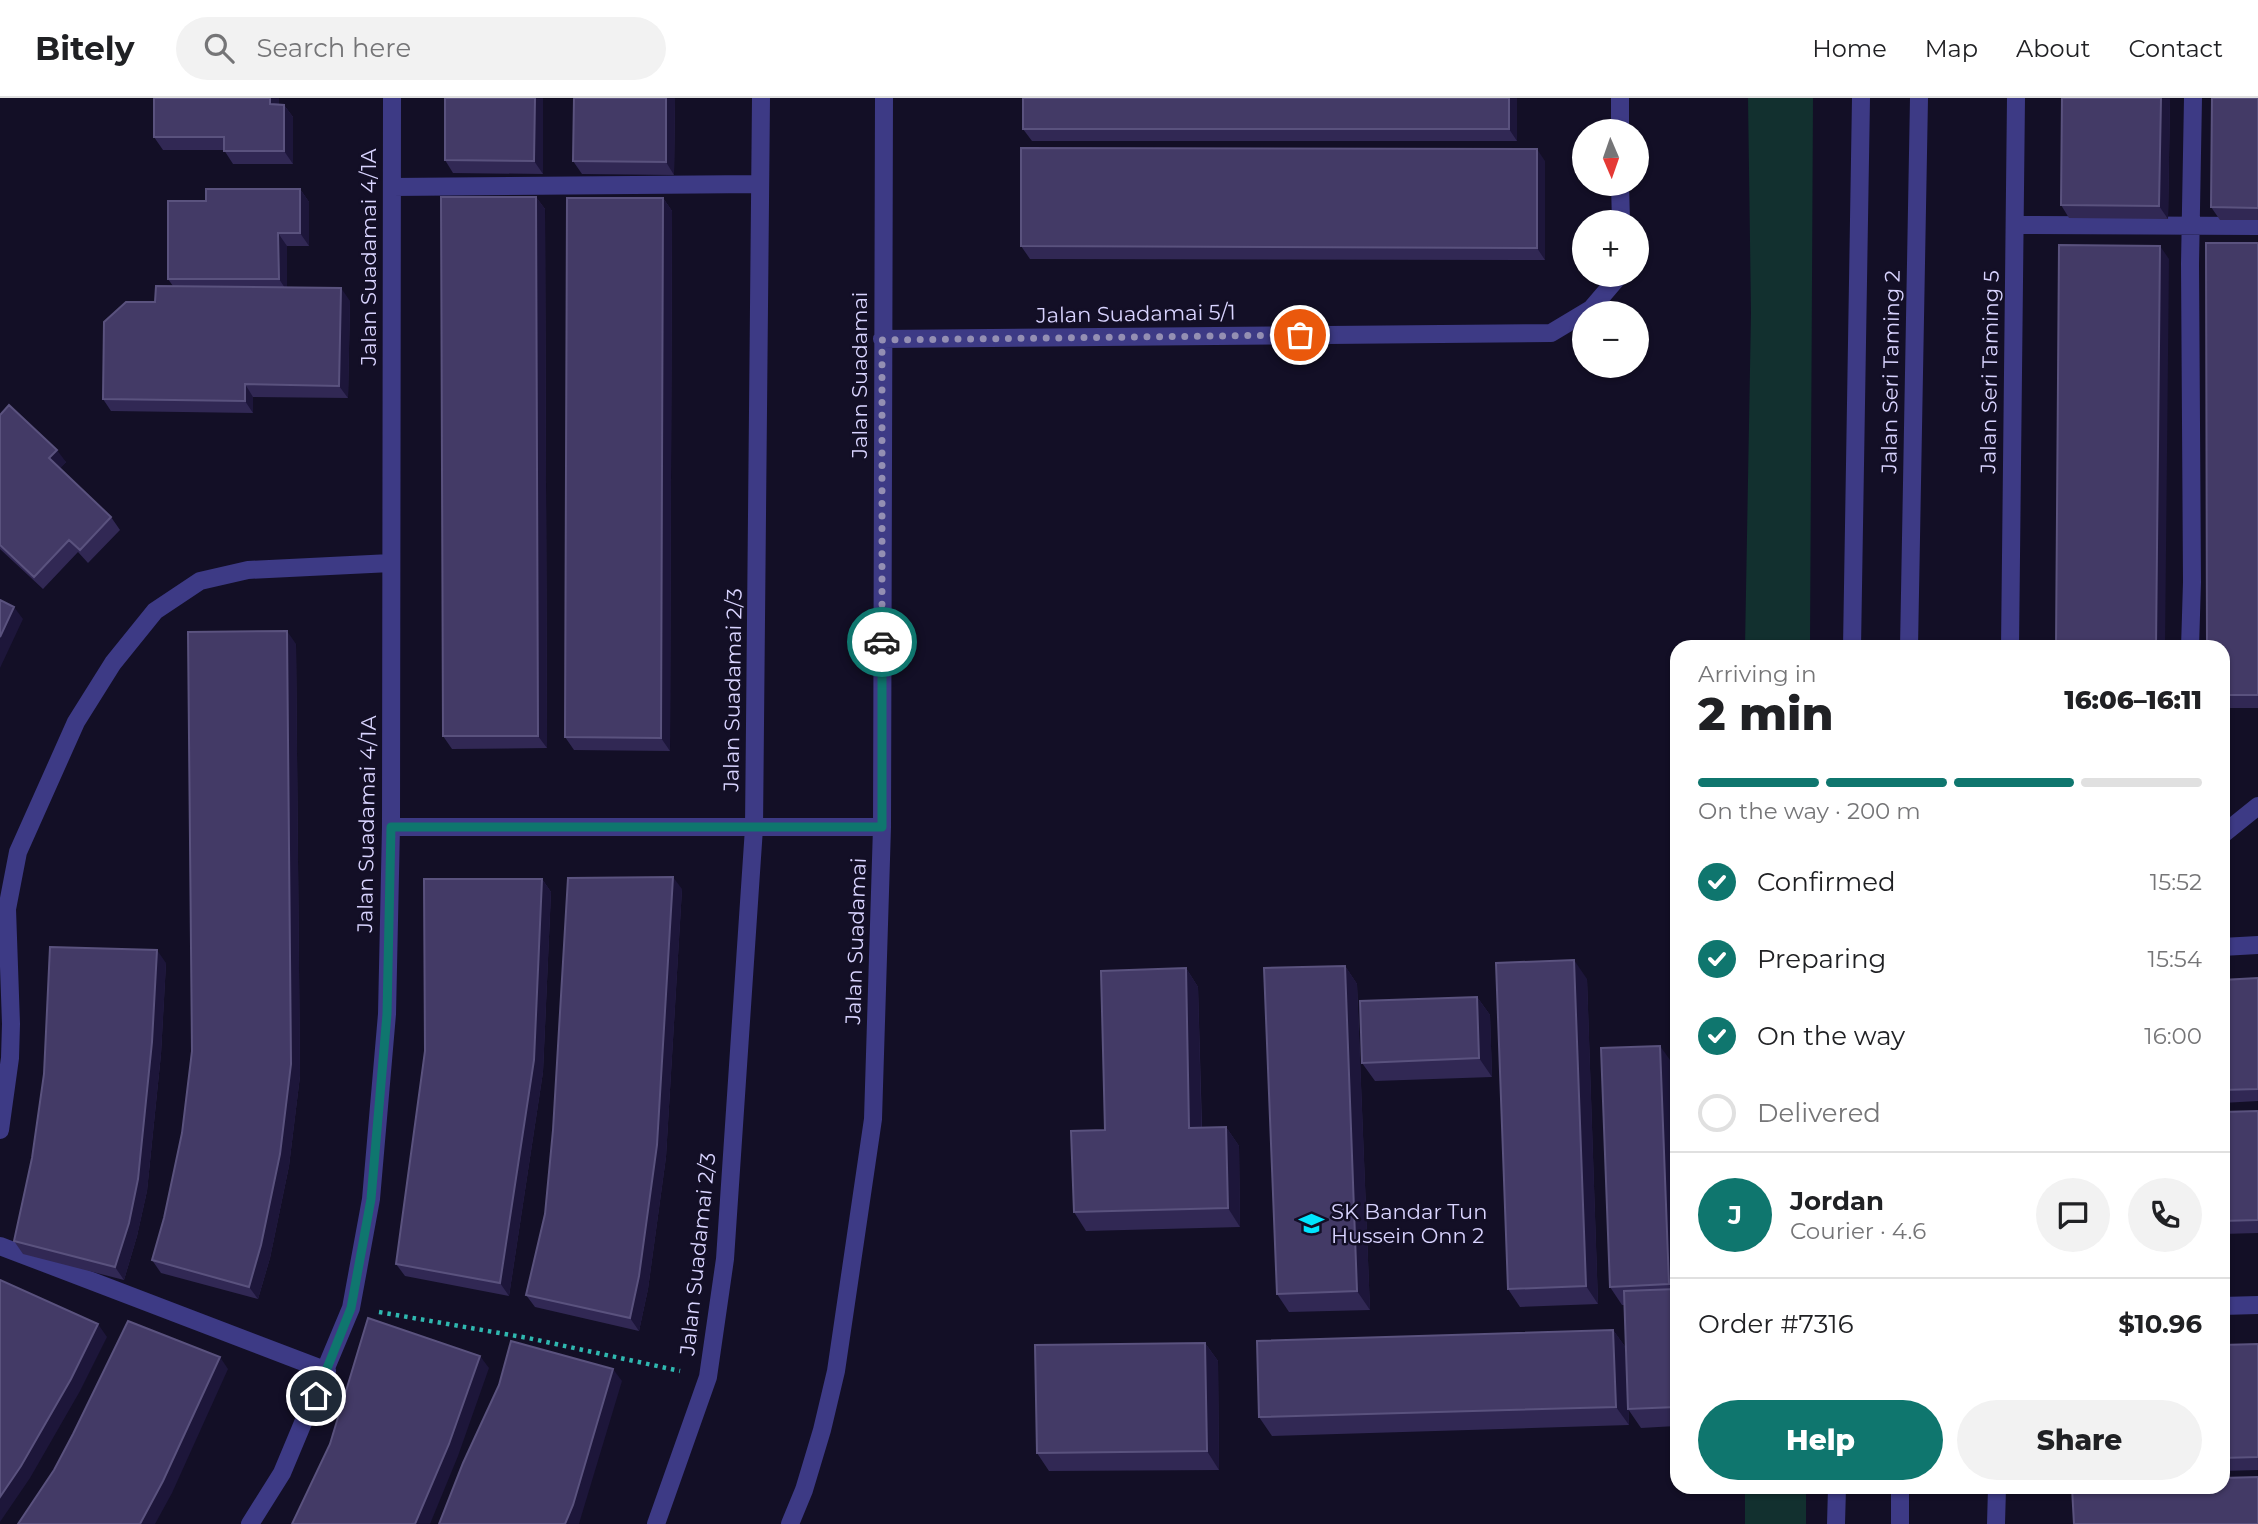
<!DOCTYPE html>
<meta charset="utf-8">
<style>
:root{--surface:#fff;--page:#f2f2f2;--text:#202124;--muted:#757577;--line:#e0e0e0;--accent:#0f766e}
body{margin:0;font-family:Montserrat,sans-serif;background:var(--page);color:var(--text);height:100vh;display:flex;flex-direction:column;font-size:26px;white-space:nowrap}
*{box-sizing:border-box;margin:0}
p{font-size:23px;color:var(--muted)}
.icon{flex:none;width:38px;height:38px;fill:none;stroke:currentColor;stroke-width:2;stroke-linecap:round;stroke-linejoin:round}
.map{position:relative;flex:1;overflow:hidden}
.panel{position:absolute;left:1670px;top:542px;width:560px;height:854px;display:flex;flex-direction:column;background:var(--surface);border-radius:21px;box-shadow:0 2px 5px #0004}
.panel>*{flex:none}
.needle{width:46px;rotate:178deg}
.tools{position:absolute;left:1572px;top:21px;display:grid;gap:14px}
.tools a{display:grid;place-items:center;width:77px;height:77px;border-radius:50%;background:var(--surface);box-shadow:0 2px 5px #0004;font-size:35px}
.pin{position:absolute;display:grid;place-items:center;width:60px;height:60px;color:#fff;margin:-30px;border:4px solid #fff;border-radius:50%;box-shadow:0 2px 7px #0007}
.courier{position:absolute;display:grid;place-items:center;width:70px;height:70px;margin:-35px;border:5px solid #0f766e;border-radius:50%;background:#fff;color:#222;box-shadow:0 2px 9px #0007}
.summary em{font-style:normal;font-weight:800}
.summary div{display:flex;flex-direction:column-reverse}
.summary{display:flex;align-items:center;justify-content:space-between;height:119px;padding:0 28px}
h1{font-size:46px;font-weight:800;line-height:52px}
.bar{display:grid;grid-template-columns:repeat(4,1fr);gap:10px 7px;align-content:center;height:84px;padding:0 28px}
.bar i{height:9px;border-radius:5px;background:var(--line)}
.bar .active{background:var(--accent)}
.bar p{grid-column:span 4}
.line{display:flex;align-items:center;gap:18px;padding:0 28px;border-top:2px solid var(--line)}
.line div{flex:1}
.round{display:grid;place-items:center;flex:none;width:74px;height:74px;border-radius:37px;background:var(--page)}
ol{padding:0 28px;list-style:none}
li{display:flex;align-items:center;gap:21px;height:77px}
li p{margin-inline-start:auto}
li .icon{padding:7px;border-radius:50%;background:var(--accent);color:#fff;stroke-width:4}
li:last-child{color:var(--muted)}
li i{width:38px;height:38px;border:4px solid var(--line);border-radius:50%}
.button{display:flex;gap:14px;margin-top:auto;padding:14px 28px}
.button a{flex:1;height:80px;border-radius:42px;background:var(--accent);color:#fff;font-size:28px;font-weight:800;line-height:80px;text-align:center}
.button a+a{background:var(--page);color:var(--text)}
header{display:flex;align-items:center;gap:42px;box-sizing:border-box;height:98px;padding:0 35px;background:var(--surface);border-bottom:2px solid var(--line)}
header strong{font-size:33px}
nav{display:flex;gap:38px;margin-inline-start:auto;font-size:24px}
.search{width:490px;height:63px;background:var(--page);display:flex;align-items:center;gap:18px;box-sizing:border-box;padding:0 24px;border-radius:38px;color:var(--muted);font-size:26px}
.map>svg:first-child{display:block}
.green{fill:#12302f}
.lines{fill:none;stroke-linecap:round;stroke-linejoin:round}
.path{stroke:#2fb8b0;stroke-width:4.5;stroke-dasharray:3.5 5;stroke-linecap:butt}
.minor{stroke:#3d3a85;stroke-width:18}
.wall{fill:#312854}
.shaded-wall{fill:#1d163a}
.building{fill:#433a66;stroke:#5a527e;stroke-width:2}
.done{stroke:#948fb3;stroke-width:7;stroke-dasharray:0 12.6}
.route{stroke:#0f766e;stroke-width:9}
.labels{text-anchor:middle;stroke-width:5;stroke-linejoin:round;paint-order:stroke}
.street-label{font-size:21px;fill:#d9d4ff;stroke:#130f26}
.poi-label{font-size:21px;fill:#d9d4ff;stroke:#130f26;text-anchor:start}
</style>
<header>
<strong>Bitely</strong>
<div class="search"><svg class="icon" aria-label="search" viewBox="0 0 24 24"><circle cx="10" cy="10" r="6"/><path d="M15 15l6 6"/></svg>Search here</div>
<nav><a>Home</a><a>Map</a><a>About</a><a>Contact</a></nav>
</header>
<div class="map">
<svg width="2258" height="1426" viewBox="0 0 2258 1426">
<rect width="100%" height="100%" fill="#130f26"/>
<path class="green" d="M1748,0H1813L1810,549H1745L1751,215Z
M1745,1390H1806V1426H1745Z"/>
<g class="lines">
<path class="path" d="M379,1214L528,1240L680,1273"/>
<path class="minor" d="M1620,0V33
M1620,86L1621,124
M392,89L760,86
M2015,127L2258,128
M882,241L1551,235L1591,211L1620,177
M1852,550L1861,0
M1909,550L1919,0
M2010,550L2016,0
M2190,550L2192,484L2190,166L2193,0
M391,729H882
M2222,737L2258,708
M2222,849L2258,847
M0,1032L10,960L11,926L7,811L18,754L76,624L113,565L155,513L200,483L248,472L391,465
M0,1148L327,1273
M2222,1208L2258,1207
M250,1426L282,1375L351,1210L371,1101L387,916L391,729L392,0
M656,1426L708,1279L725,1161L754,730L761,0
M790,1426L804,1392L822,1332L836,1273L873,1021L882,729L884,0
M1836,1426L1837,1390
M1900,1426V1390
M1996,1426L1997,1390"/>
</g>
<path class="wall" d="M154,0H279V7H284L293,19V66H233L224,52H163L154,39Z
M543,0V76L453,75L445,62Z
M675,0L674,77L582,76L573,63Z
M1517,0V43H1032L1023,31Z
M2170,0L2168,121L2069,120L2061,107Z
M2258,0V122H2220L2211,109Z
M1545,63V162L1030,161L1021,148Z
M300,91L309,104V148H287V189L350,203L348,300L253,299V315L111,313L103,301L155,204L173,188L168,181L206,103Z
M536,99L545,111L547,650L452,651L443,638Z
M663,100L672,113L670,653L574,652L565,639Z
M2258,145V610H2222V550Z
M0,317L66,364L60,370L111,419L120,432L88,465L78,454L43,491L0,451Z
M296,546L300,978L289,1068L270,1160L258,1201L161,1175L152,1162L164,1120Z
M542,781L551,794L543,974L509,1198L405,1178L396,1166Z
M682,791L666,1059L648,1191L639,1233L535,1209L526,1197Z
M166,865L161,956L147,1093L137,1138L124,1182L23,1156L14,1143Z
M1345,868L1357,886L1370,1212L1289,1214L1277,1196Z
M1186,870L1198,889L1202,1030L1226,1029L1239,1048L1240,1129L1086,1133L1074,1114L1105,1032Z
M2258,880V1003L2222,1005V882Z
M1587,881L1598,1206L1520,1209L1508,1191Z
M1477,899L1490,917L1492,979L1375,983L1362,965Z
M1673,966L1676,1066V1328L1641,1330L1628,1311L1627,1278L1629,1327L1272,1338L1259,1319L1613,1232L1626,1250L1624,1207H1622L1610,1189Z
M2258,1013V1135L2222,1136V1014Z
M1205,1245L1218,1263L1219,1372L1049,1373L1037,1355Z
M2258,1246V1372L2222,1373V1247Z"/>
<path class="shaded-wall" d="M270,0H279V19L270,6Z
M535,0H543V76L534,63Z
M666,0H675L674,77L666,64Z
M1509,0H1517V43L1509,31Z
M2161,0H2170L2168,121L2159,108Z
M284,7L293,19V66L284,53Z
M1537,51L1545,63V162L1537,150Z
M300,91L309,104V148L300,135Z
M536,99L545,111L547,650L538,638Z
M663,100L672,113L670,653L661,640Z
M278,135L287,148V193L279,181Z
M2160,148L2169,161L2165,550H2156Z
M341,190L350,203L348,300L339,288Z
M245,286L253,299V315L245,303Z
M57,352L66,364L58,373L49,360Z
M14,509L23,521L0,570V539Z
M287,533L296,546L300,978L289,1068L270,1160L258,1201L249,1189Z
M673,779L682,791L666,1059L648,1191L639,1233L630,1220Z
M542,781L551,794L543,974L509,1198L500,1185Z
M157,852L166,865L161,956L147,1093L137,1138L124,1182L115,1169Z
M1574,862L1587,881L1598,1206L1586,1188Z
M1345,868L1357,886L1370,1212L1357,1193Z
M1186,870L1198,889L1202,1048L1189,1030Z
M1477,899L1490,917L1492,979L1479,960Z
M1660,948L1673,966L1676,1066V1198L1669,1186Z
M1226,1029L1239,1048L1240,1129L1228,1110Z
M98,1226L107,1239L80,1293L30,1380L0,1424V1399Z
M1613,1232L1626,1250L1629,1327L1616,1309Z
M1205,1245L1218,1263L1219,1372L1207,1353Z
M480,1258L489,1270L458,1358L430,1426H415Z
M220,1259L228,1271L172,1395L155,1426H140Z
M613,1271L622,1283L581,1419L579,1426H565Z"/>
<path class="building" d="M154,0H270V6L284,7V53H224V39H154Z
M445,0H535L534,63L445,62Z
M574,0H666V64L573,63Z
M1023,0H1509V31H1023Z
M2062,0H2161L2159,108L2061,107Z
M2212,0H2258V110L2211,109Z
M1021,50L1537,51V150L1021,148Z
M206,91H300V135H278L279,181H168V103H206Z
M441,99H536L538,638H443Z
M567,100H663L661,640L565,639Z
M2206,145H2258V597H2222V550H2207Z
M2059,147L2160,148L2156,550H2056Z
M156,188L341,190L339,288L245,286V303L103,301L104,224L126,204H155Z
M9,307L57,352L49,360L111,419L80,452L69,442L34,479L0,447V317Z
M0,502L14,509L0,539Z
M287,533L291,966L280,1056L261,1147L249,1189L152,1162L164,1120L182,1035L192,953L188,534Z
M673,779L657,1047L639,1178L630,1220L526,1197L545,1116L553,1032L568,780Z
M424,781H542L534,962L500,1185L396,1166L425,953Z
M50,849L157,852L152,944L138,1081L129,1125L115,1169L14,1143L32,1060L44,976Z
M1574,862L1586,1188L1508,1191L1496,865Z
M1345,868L1357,1193L1277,1196L1264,870Z
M1186,870L1189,1030L1226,1029L1228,1110L1074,1114L1071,1033L1105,1032L1101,873Z
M2258,880V991L2222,992V882Z
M1477,899L1479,960L1362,965L1360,903Z
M1660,948L1669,1186L1610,1189L1601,950Z
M2258,1013V1122L2222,1123V1014Z
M0,1182L98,1226L71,1281L21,1368L0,1399Z
M1676,1191V1309L1628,1311L1624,1193Z
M368,1220L480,1258L449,1346L415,1426H292L330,1346Z
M128,1223L220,1259L163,1383L140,1426H18L54,1372L73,1336Z
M1613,1232L1616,1309L1259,1319L1257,1243Z
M511,1243L613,1271L573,1407L565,1426H439L463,1365L499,1287Z
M1205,1245L1207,1353L1037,1355L1035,1247Z
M2258,1246V1359L2222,1360V1247Z
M2258,1379V1426H2074L2072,1390H2222V1380Z"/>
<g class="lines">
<path class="done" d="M882,544V242L1300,237"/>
<path class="route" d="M316,1298L351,1210L371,1101L387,916L391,729H882V544"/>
</g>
<defs>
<symbol id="school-bare" viewBox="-9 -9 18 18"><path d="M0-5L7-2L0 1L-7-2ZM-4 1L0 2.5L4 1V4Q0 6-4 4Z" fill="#00e5ff" stroke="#130f26" stroke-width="2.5" paint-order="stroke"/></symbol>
</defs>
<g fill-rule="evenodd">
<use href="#school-bare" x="1294" y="1108" width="35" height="35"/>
</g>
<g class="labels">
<g class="street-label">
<text transform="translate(369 159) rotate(-90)" y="7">Jalan Suadamai 4/1A</text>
<text transform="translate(1136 216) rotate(-1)" y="7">Jalan Suadamai 5/1</text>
<text transform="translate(1891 274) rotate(-89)" y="7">Jalan Seri Taming 2</text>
<text transform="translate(1990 274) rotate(-89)" y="7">Jalan Seri Taming 5</text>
<text transform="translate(860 277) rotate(-90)" y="7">Jalan Suadamai</text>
<text transform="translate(733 592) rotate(-89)" y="7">Jalan Suadamai 2/3</text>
<text transform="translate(367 726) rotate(-89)" y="7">Jalan Suadamai 4/1A</text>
<text transform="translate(856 843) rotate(-88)" y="7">Jalan Suadamai</text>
<text transform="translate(698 1156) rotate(-84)" y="7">Jalan Suadamai 2/3</text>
</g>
<g class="poi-label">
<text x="1331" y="1121">SK Bandar Tun<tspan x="1331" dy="24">Hussein Onn 2</tspan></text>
</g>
</g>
</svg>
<div class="tools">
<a><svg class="needle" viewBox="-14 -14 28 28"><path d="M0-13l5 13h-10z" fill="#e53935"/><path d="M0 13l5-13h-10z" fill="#757577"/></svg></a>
<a>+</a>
<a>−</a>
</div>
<div class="pin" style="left:1300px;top:237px;background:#ea580c"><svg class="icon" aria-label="bag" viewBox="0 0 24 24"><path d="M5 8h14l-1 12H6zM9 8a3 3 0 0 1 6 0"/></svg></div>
<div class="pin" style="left:316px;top:1298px;background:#1f2937"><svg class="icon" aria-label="home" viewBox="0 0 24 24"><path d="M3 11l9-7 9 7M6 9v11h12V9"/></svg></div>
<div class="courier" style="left:882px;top:544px"><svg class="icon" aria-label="car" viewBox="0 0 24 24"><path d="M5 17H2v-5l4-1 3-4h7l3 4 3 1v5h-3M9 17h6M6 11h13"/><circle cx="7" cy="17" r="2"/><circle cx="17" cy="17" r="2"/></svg></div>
<section class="panel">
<div class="summary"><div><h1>2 min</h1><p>Arriving in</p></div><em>16:06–16:11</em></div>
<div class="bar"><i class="active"></i><i class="active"></i><i class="active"></i><i></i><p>On the way · 200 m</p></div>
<ol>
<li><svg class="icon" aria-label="check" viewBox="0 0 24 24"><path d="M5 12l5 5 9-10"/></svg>Confirmed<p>15:52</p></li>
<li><svg class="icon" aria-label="check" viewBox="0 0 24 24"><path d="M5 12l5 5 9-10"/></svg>Preparing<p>15:54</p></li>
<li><svg class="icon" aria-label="check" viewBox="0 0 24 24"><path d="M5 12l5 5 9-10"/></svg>On the way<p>16:00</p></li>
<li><i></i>Delivered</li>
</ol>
<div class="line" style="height:126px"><b class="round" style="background:var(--accent);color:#fff">J</b><div><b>Jordan</b><p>Courier · 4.6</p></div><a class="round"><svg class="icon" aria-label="chat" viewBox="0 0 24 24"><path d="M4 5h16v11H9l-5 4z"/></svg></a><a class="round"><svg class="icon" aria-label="phone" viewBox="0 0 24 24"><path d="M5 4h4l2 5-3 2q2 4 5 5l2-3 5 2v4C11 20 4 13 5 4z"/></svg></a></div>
<div class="line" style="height:91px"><div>Order #7316</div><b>$10.96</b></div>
<div class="button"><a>Help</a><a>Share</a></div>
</section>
</div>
